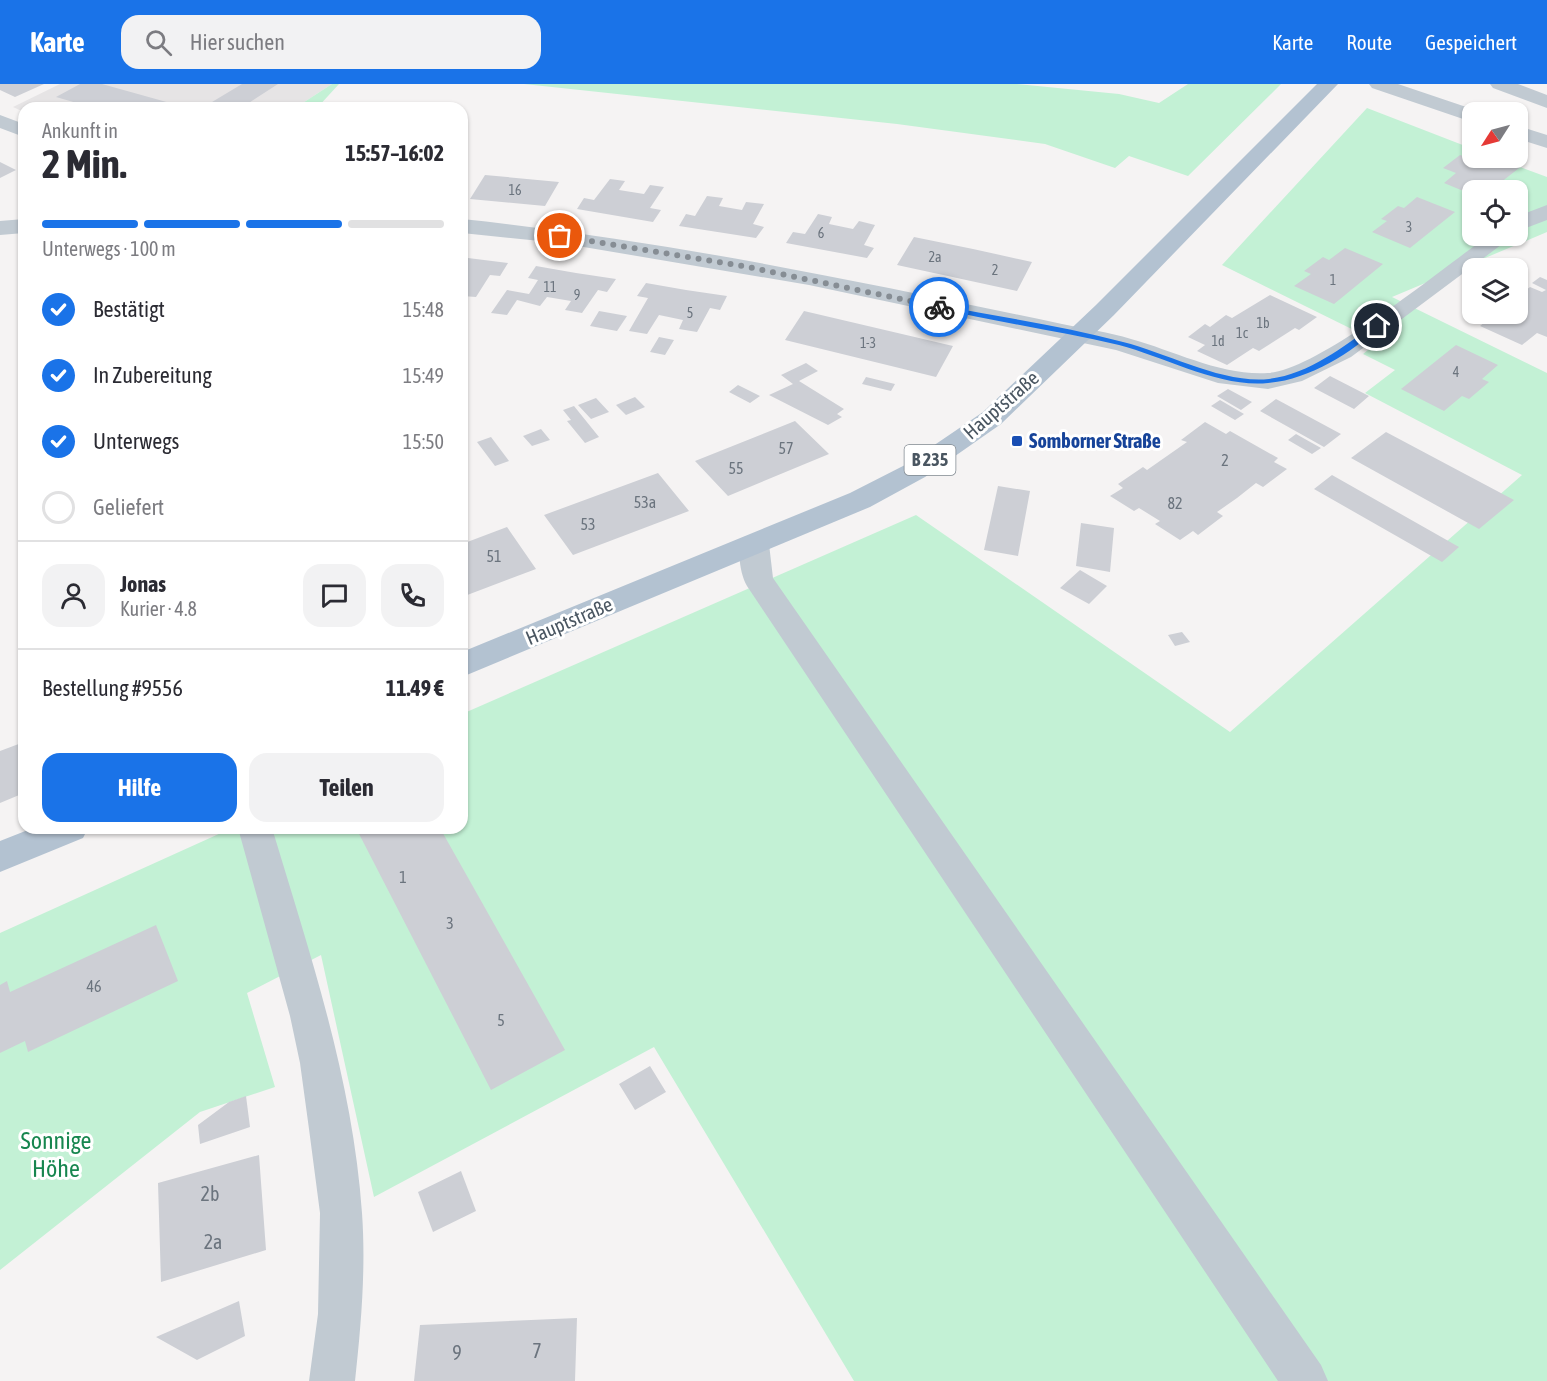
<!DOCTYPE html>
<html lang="de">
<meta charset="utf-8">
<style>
:root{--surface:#fff;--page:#f2f2f3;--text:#2b2b33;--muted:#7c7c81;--line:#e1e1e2;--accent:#1a73e8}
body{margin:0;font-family:"Asap Condensed",sans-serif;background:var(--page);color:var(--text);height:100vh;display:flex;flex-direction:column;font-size:22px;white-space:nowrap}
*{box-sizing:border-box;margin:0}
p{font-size:20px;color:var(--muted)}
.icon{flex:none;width:33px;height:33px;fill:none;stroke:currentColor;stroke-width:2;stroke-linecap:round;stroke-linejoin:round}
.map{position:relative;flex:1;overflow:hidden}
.sheet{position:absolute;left:18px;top:18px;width:450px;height:732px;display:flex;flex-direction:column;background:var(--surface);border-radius:18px;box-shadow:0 2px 4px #0004}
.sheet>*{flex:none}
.needle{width:39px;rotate:234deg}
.buttons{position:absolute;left:1462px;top:18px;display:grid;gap:12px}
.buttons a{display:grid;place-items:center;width:66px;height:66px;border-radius:12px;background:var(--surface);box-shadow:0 2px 4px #0004;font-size:30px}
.pin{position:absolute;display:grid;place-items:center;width:51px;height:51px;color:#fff;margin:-26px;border:3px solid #fff;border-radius:50%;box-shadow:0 2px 6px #0007}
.courier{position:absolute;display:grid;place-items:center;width:60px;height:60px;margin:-30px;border:4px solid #1a73e8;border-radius:50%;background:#fff;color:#222;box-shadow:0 2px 8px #0007}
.summary em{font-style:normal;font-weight:700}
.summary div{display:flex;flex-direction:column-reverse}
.summary{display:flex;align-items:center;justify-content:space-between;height:102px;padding:0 24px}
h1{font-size:39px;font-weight:700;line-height:45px}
.bar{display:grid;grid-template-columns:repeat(4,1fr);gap:9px 6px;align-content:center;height:72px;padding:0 24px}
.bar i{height:8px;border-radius:4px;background:var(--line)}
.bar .active{background:var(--accent)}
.bar p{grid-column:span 4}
.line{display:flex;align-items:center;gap:15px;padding:0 24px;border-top:2px solid var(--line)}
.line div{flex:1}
.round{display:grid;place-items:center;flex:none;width:63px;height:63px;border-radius:18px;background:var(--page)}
ol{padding:0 24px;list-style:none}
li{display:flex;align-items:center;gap:18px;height:66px}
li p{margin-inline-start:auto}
li .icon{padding:6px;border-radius:50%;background:var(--accent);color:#fff;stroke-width:4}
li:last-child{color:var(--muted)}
li i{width:33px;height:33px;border:3px solid var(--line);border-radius:50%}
.primary-button{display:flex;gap:12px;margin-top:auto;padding:12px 24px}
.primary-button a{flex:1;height:69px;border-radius:18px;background:var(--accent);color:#fff;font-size:24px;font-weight:700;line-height:69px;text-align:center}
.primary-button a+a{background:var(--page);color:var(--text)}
header{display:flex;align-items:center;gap:36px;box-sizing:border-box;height:84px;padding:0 30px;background:var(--accent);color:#fff}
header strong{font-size:28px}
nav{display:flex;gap:33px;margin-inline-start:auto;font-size:21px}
.search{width:420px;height:54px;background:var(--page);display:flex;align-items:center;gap:15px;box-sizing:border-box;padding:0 21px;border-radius:18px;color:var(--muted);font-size:22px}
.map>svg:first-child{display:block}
.education{fill:#e6e4e5}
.green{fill:#c3f1d5;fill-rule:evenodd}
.building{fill:#cdcfd5}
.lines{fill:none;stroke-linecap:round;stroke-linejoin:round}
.minor{fill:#c1cad2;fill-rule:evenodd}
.major{fill:#b3c2d1;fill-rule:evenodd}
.route{fill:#1a73e8}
.done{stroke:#868d94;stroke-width:6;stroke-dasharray:0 10.8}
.transit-dot{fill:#1a4fb4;stroke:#fff;stroke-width:2}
.labels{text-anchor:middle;stroke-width:6;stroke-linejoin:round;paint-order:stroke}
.far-number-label{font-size:14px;fill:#6b747e}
.number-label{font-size:16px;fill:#6b747e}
.shield{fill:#fff;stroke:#808990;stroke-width:1.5}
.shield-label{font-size:18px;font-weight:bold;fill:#4a5661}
.street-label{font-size:20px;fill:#4a5661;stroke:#fff}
.transit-label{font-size:20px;font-weight:bold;fill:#164399;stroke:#fff;text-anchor:start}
.near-number-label{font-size:20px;fill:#6b747e}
.near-park-label{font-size:24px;fill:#17864f;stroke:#fff}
</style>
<header>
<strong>Karte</strong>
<div class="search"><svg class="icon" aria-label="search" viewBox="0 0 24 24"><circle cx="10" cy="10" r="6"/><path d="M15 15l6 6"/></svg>Hier suchen</div>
<nav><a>Karte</a><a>Route</a><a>Gespeichert</a></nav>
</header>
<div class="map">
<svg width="1547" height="1297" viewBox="0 0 1547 1297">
<rect width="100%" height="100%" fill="#f5f3f3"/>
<path class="education" d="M60,0H332L295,24H24V28L13,23Z"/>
<path class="green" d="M332,0H339L317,24H295Z
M524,0H1017L1119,10L1159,19L1188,0H1281L1188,92L1129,72L1115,84L1045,60L897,40Z
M1367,24L1473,65V74H1496L1547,93V148L1392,213L1547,289V1297H854L654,963L374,1113L321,871L247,909L275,1003L200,1028L0,1186V849L232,744H462V630L916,431L1230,648L1522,391L1365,309L1395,286L1363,270L1378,258L1222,181ZM1473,106H1518V152H1473Z"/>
<path class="building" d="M0,0H44L15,13L0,6Z
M80,0H102L188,24H94L56,13Z
M242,0H278L241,24H209L215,20L212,18Z
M1460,71L1474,76L1477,74H1503L1523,81L1491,106H1473V111L1444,99L1456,89L1443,84Z
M0,78L16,86L0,94Z
M485,91L559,98L545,122L470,115Z
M610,95L625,97L619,106L644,110L650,101L664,103L650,124L661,126L653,138L577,125L584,114L594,116Z
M707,112L723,114L719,122L742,126L746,118L764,120L753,140L764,143L756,154L679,142L686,130L695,132Z
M1417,113L1455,128L1410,164L1372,148L1387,137L1381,135L1398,122L1404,124Z
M818,130L832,133L829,140L853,145L859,137L875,141L864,161L874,164L867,174L786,159L793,148L805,150Z
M914,153L973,165L1032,178L1017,207L897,181Z
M1345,164L1383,180L1334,220L1294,202L1311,190L1304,187L1323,173L1329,176Z
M462,174H468L508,179L500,192L490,191L476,213L462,212Z
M536,182L576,189L616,195L607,208L598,206L582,229L565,226L571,217L547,213L540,222L517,216L507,231L491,229L507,206L529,210L538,196L528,194Z
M1540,193L1547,196V253L1537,249L1522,261L1480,242L1495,230H1518V212L1530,203L1542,208L1546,206L1532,199Z
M646,199L686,206L727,212L720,226L710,224L697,248L679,245L683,236L659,231L647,250L629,247L648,214L637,212Z
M1270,211L1317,233L1299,246L1295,244L1259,267L1253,264L1227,281L1197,267L1205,261L1188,253L1205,240L1210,243L1226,231L1232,234Z
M599,227L627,232L617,247L590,242Z
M804,227L953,262L936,293L785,256Z
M659,253L674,256L665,271L650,268Z
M1456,261L1498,281L1482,295L1489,298L1469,315L1462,312L1444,327L1401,305Z
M806,279L818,287L799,297L844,325L837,330L842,333L828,341L769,311L793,300L781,291Z
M1330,292L1369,312L1354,325L1314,304Z
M866,293L895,300L891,307L862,300Z
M738,301L760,312L750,319L729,308Z
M1228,305L1252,318L1241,326L1217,312Z
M635,313L645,323L626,331L616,321Z
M596,314L609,328L591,335L578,321Z
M1276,315L1341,350L1324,363L1260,327Z
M1220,316L1244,330L1235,336L1211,322Z
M574,322L599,353L585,359L567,337L571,336L563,326Z
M795,337L829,370L728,412L695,377Z
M1205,338L1226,350L1230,347L1278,374L1274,378L1287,385L1263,403L1256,399L1237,414L1217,428L1223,432L1198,451L1193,447L1180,456L1155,440L1160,437L1139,424L1134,427L1110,412L1123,404L1118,400L1143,383L1147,386L1187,358L1181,356Z
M541,345L550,356L532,362L523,352Z
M1386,348L1465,390L1514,416L1479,445L1351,374Z
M1296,350L1321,364L1312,370L1288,356Z
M491,353L509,377L495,382L477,358Z
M658,389L689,427L573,471L544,431Z
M1332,391L1459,463L1442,478L1314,405Z
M998,402L1030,407L1018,472L984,466Z
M1081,439L1114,444L1110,488L1076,482Z
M507,443L536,485L462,513V460Z
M1080,486L1107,502L1089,520L1060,504Z
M1182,548L1190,558L1175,562L1168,551Z
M24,658V709L0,719V667Z
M356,744H440L565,966L491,1006Z
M156,841L178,897L28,968L25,957L0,969V901L7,897L10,908Z
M650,982L666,1008L635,1026L619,1000Z
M246,1012L250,1043L200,1060L198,1041L229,1018Z
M259,1071L266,1166L161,1198L158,1099Z
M461,1087L476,1127L433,1148L418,1108Z
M239,1217L245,1252L197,1276L156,1253Z
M577,1234L575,1297H414L420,1241Z"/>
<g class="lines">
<path class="minor" d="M1369,0H1398L1481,28H1473V38L1466,36L1372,4Z
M1490,0H1518L1547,11V24L1493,4Z
M0,31L24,40V53L0,44Z
M1518,42L1547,51V64L1518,55Z
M1547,121V136L1518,147V132Z
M24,135V149L0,151V137Z
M462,135C664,156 863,198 1062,240C1085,245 1109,248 1131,255C1175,267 1221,292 1268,289C1317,287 1443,184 1488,152H1513L1351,273L1302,297L1268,305L1218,299L1116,266L809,201L560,159L462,149Z
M754,450L764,453L769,460L773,494L1321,1281L1328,1297H1278L747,502C740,490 736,465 744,453Z
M238,744H272C310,870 353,997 362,1129C366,1185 361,1242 355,1297H309L318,1230L320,1129L309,1045L300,979L290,932Z"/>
<path class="major" d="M1317,0H1338L1114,231L1001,340L925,393L870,423L462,593V568L850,409L905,381L983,328L1096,221Z
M33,744H88L83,754L0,788V757Z"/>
</g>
<path class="route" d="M939,221C1000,233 1063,242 1123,258C1167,269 1223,300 1269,295C1309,290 1343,263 1374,241L1380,242C1352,269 1308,296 1268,299C1220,304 1165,273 1119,261C1059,247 997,238 936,224Z"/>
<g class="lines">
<path class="done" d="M560,152L743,182L939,223"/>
</g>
<rect class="transit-dot" x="1011" y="351" width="12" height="12" rx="3"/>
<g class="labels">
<g class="far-number-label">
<text x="515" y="111">16</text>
<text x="1409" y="148">3</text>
<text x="821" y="154">6</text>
<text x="935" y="178">2a</text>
<text x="995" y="191">2</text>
<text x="1333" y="201">1</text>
<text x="550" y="208">11</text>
<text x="577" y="216">9</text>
<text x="690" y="234">5</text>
<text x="1263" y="244">1b</text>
<text x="1242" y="254">1c</text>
<text x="1218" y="262">1d</text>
<text x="868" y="264">1-3</text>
<text x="1456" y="293">4</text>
</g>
<g class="number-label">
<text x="786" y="370">57</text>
<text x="1225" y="382">2</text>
<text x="736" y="390">55</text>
<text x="645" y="424">53a</text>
<text x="1175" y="425">82</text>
<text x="588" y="446">53</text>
<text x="494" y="478">51</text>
<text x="403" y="799">1</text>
<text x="450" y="845">3</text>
<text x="94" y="908">46</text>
<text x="501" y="942">5</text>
</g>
<rect class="shield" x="904.5" y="361" width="51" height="30" rx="4.5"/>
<g class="shield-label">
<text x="930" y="382">B 235</text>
</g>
<g class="street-label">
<text transform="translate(1001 321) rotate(-41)" y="7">Hauptstraße</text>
<text transform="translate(569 537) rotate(-23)" y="7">Hauptstraße</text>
</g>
<g class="transit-label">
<text x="1029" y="364">Somborner Straße</text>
</g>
<g class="near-number-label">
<text x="210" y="1117">2b</text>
<text x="213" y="1165">2a</text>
<text x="537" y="1274">7</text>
<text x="457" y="1276">9</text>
</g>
<g class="near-park-label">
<text x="56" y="1065">Sonnige<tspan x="56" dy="28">Höhe</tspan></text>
</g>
</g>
</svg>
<div class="buttons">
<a><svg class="needle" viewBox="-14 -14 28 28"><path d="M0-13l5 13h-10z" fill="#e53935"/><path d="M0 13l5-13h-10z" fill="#7c7c81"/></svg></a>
<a><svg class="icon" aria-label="locate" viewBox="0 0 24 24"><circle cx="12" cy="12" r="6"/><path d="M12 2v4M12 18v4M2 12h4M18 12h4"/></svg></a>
<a><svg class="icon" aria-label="layers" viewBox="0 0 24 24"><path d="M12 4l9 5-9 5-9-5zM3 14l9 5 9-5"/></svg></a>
</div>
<div class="pin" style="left:560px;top:152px;background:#ea580c"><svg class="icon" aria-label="bag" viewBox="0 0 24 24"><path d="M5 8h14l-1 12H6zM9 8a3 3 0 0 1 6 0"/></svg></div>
<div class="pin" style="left:1377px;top:242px;background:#1f2937"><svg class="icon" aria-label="home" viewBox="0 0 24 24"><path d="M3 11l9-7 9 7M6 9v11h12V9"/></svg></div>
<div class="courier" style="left:939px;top:223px"><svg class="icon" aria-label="bike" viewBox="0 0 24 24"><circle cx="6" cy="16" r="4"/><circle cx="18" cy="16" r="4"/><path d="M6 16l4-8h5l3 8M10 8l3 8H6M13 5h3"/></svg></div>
<section class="sheet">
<div class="summary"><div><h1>2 Min.</h1><p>Ankunft in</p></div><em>15:57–16:02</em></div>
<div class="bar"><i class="active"></i><i class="active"></i><i class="active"></i><i></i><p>Unterwegs · 100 m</p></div>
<ol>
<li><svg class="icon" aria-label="check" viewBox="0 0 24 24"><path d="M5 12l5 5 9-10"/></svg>Bestätigt<p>15:48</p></li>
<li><svg class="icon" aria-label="check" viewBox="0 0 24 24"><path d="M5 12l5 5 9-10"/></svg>In Zubereitung<p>15:49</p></li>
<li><svg class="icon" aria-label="check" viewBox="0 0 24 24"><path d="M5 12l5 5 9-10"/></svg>Unterwegs<p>15:50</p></li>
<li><i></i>Geliefert</li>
</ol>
<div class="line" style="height:108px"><a class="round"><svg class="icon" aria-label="person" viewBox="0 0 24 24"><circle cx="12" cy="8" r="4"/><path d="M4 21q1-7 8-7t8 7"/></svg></a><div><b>Jonas</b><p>Kurier · 4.8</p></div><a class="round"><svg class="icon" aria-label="chat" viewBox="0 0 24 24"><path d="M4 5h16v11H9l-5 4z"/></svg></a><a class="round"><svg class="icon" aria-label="phone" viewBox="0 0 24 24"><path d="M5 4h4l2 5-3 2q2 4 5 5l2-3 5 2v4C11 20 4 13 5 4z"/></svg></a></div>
<div class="line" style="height:78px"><div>Bestellung #9556</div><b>11.49 €</b></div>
<div class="primary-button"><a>Hilfe</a><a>Teilen</a></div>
</section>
</div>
